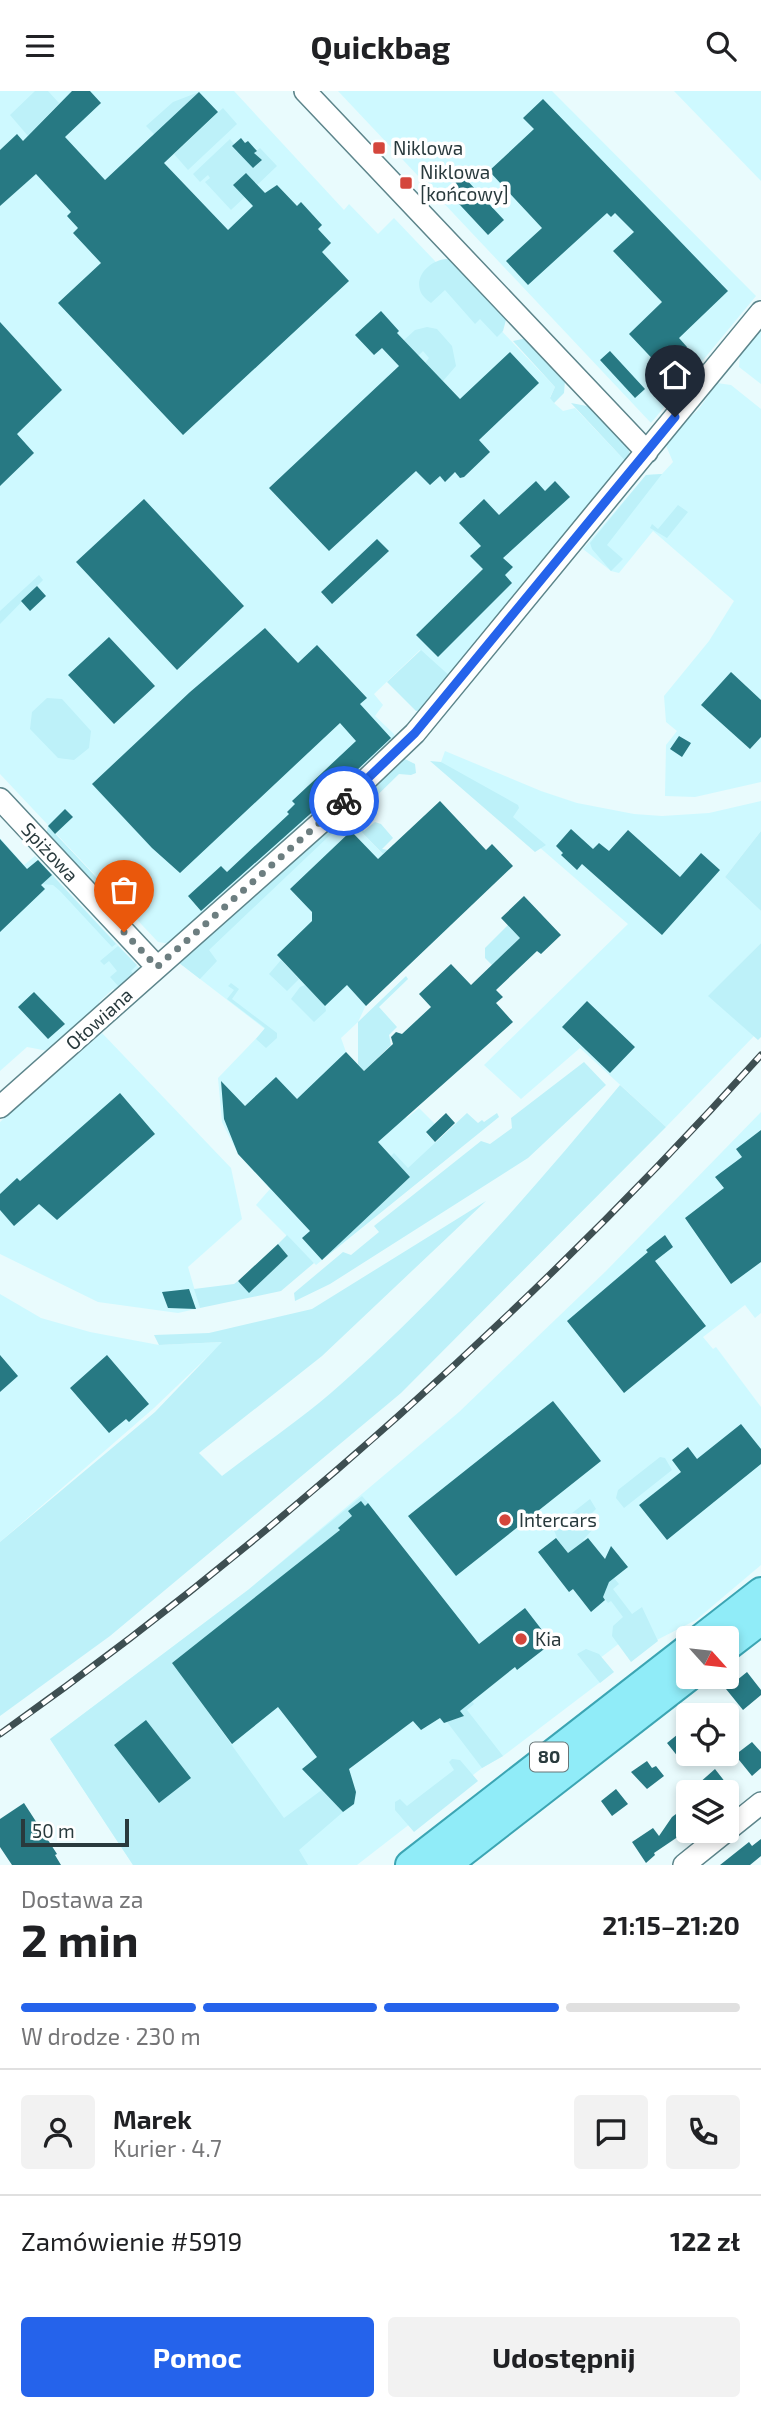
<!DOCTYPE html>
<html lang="pl">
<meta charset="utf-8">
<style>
:root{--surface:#fff;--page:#f2f2f2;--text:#202124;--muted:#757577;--line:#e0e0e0;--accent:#2563eb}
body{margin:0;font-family:"Exo 2",sans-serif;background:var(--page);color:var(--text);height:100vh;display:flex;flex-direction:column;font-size:26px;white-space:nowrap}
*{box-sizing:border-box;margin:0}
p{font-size:23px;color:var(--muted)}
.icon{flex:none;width:38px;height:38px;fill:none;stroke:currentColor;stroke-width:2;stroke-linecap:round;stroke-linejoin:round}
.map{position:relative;height:1774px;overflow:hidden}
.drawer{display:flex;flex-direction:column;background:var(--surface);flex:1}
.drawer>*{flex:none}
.needle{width:46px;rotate:117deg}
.buttons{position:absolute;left:676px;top:1535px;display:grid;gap:14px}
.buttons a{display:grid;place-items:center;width:63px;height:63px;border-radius:7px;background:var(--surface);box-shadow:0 4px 10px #0003;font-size:35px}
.scale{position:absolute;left:21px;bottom:18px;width:108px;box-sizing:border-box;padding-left:7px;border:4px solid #293a3d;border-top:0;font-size:19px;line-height:24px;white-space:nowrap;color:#293a3d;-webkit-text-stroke:5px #fff;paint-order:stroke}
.pin{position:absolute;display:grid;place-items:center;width:60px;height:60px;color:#fff;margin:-72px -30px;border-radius:50% 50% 50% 0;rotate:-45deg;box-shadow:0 0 7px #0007}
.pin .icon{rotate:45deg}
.courier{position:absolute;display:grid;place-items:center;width:70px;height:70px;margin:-35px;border:5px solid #2563eb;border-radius:50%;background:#fff;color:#222;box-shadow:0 2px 9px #0007}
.summary em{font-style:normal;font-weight:700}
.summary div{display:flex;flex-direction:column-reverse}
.summary{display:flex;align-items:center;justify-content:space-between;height:119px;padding:0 21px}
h1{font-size:46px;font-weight:700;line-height:52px}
.bar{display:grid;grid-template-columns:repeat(4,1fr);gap:10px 7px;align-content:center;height:84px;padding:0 21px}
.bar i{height:9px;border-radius:5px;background:var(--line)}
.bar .current{background:var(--accent)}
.bar p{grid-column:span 4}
.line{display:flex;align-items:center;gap:18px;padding:0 21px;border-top:2px solid var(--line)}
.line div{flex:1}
.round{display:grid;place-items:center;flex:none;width:74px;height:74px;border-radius:7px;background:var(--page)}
.action{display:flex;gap:14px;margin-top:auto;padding:14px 21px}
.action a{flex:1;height:80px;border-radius:7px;background:var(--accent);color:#fff;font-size:28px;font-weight:700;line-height:80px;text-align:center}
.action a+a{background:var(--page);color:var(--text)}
header{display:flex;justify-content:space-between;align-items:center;height:91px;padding:0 21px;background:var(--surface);font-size:32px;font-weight:700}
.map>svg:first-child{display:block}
.built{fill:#cef9ff}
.green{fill:#bdf1f9}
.building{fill:#277983}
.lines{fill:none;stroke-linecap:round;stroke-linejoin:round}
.minor-casing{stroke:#5d858b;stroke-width:24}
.major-casing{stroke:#3ca5b3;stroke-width:32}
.minor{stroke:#fff;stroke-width:21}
.major{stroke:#90ecf8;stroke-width:28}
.rail-casing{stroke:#3e4f52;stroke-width:7}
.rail{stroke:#fff;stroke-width:4.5;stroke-dasharray:13;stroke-linecap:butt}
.done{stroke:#6c7e80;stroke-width:7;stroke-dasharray:0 12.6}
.route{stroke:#2563eb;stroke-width:9}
.poi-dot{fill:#d4463c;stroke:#fff;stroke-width:2.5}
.labels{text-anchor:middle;stroke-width:7;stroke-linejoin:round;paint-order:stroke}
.shield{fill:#fff;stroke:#697577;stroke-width:2}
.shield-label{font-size:18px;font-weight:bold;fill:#293a3d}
.poi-label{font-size:19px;fill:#293a3d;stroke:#fff;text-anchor:start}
.street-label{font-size:19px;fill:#293a3d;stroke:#fff}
</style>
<header><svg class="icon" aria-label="menu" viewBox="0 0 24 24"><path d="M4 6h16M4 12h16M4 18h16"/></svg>Quickbag<svg class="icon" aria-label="search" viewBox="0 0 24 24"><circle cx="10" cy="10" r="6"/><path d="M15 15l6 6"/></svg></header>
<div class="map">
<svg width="761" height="1774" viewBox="0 0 761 1774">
<rect width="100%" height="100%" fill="#e9fbfd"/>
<path class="built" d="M0,0H234L344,119L349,113L378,143L394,127L555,296L550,306L554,312L563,320L575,317L629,374L448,584L420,559L374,603L383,614L375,625L394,643L396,650L171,853L158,851L0,683Z
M338,0H552L756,205L651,332Z
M674,0H761V90Z
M761,239V293L739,276L740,264Z
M717,292L731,294L761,318V691L695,706L665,705L666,654L677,640L666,631L664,605L709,550L734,510L653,440L619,482L611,480L583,458L646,384L662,383L673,371L664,350L698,319Z
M445,660L541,700L577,712L634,723L662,725L709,722L761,710V740L725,786L761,820V852L709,905L754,945L666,1036L580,957L521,1008L484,974L628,833L441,671Z
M348,727L430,812L429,814L450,835L366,914L358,931L341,947L346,961L407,1027L419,1017L435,1033L426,1042L449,1066L316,1174L256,1114L270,1098L238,1063L222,1031L218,987L265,938L178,871Z
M0,747L24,774L35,765L142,880L118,900L113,898L99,911V915L48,960L27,956L0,980Z
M102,942L231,1077L242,1128L188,1176L200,1217L178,1222L98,1211L0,1163V1031Z
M761,1021V1222L755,1227L745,1214L703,1246L713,1258L716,1256L761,1316V1474L696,1529L651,1552L638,1538L595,1571L607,1586L503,1665L482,1677L357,1774H133L50,1648L248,1499L459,1321L606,1180Z
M0,1203L41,1227L90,1241L159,1254L223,1251L154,1317L0,1451Z"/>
<path class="green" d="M35,0H48L59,12L28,45L10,24Z
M199,1L155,44L146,35L173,11Z
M223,17L237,33L188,79L174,63Z
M230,48L253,77L261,70L254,62L260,57L277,75L251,100L246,82L234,93L248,103L231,119L205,91L210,87L208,84L200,91L193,83Z
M446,168H451L507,225L503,240L497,246L480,228L475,233L445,199L431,212C427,209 421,204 420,199C415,183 432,169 446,168Z
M427,236L437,238L452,255L456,275L443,290L425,272L429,267L423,260L418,265L403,250L415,239Z
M527,247L565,290L564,302L554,312L550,307L555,296L513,250Z
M571,312L592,316L627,354L630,363L629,374Z
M662,383L607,454L623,468L611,480L592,458L590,452L646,384Z
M678,414L688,421L667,447L650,437L652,433L658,438Z
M39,484L43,489L0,533V520Z
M421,559L452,587L424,620H416L387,591Z
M47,607L62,608L91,640L89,657L74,669L58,667L30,638L32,621Z
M403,667L415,673L416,682L411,684L399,683L353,728L364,740L375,731L381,733L393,747L382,758L388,759L383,763L348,727L209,859L217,870L200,888L178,871L345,725Z
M430,670L441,671L518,714L519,717L513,726L546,754L535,761Z
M48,735L112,803L110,807L106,808L45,749Z
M761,740V820L725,786Z
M52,784L116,853L112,856L60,800L53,794L41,793Z
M508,834L523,845L492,874L485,867V857Z
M761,852V946L758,949L708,905Z
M118,855L137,874L131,880L134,884L120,897L110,886L117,880L109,870L104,874L100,870Z
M281,869L299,888L287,900L269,883Z
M406,885L408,888L379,916L397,936L389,944L391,954L364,980L358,973V931Z
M231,892L239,898L232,908L277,942V947L266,957L256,948L265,937L227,908L234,899L228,895Z
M305,894L325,915L326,920L314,931L291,908L300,896Z
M584,971L606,994L528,1067L330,1193L295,1210L294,1202L343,1161L351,1164L379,1141L374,1135L481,1050L490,1053L512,1037L511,1027Z
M620,994L666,1036L401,1302L110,1545L0,1625V1451L155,1321L222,1251L159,1254L154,1244L209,1242L312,1218L486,1110L322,1265L199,1362L222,1385C261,1355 303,1327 340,1294C443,1203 533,1099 620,994Z
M467,1022L478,1032L482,1029L484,1031L497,1022L499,1026L322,1169L410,1086L391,1065L394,1062L408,1077Z
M287,1144L314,1172L281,1200L200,1217L194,1198L234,1193L238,1190L249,1201L288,1165L278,1153Z
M660,1366L665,1367L672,1379L624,1417L616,1407L618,1399Z
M362,1405L370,1414L338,1439L474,1613L467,1619L503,1665L482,1677L447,1631L463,1625L326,1450L173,1572L284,1727L323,1698L343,1721L299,1759L308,1774H133L50,1648L248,1499Z
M590,1408L596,1418L587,1427L594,1437L583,1449L592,1460L596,1457L605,1468L603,1474L619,1493L613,1498L632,1523L642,1516L658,1550L631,1571L612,1545L613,1535L623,1526L611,1510L608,1512L558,1449L553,1437Z
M586,1558L599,1563L614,1581L600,1592L577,1563Z
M452,1668L460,1669L478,1690L414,1741L395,1719V1711L400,1708L407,1715L454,1679L449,1671Z"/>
<path class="building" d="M72,0H90L101,12L65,46L105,89L199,1L218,21L164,72L228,139L253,115L233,94L246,82L265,102L277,94L297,115L301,111L322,134L318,138L331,152L322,161L349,190L183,344L58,212L101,172L73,142L78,137L67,125L71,121L36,83L0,115V59L17,43L23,50Z
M543,8L728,200L679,247L687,256L663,279L629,243L662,211L613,160L634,141L615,122L611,126L607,122L528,194L506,170L542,137L489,80L534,38L523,27Z
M241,47L245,52L248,50L257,60L254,62L262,69L253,77L232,55Z
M463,85L504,129L488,144L447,100Z
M381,220L399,240L397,242L460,308L510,261L539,292L479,349L490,361L464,386L460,387L455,381L445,391L440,385L430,394L416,380L329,460L269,397L399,275L382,257L374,264L355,244Z
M0,231L62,299L17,343L34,362L0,395Z
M610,260L645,298L635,307L600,269Z
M536,390L545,400L555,390L570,406L503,467L513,476L505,484L512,492L438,566L416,544L483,478L470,465L481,455L459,432L484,408L499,424Z
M144,408L244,515L177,579L76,471Z
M377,448L389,460L332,513L321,501Z
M37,495L46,505L30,520L21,510Z
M265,537L298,572L317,554L367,607L360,613L391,647L318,716L201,820L188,805L221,775L227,781L289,723L287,721L295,713L292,710L356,650L340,632L180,782L152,757L92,693L190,601Z
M109,546L155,595L114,633L68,584Z
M731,581L761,609V646L750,658L701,614Z
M679,645L691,652L682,666L670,658Z
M440,710L486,759L492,753L513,775L366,915L347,894L325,915L277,864L312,830V821L290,798L351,740L378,768Z
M65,718L73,726L55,743L48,735Z
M571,738L593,758L599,752L609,760L628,739L680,786L701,762L720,779L662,844L582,773L577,779L561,764L563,762L556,755Z
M0,748L27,778L38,769L52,784L41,794L45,798L0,841Z
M524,805L561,844L541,863L537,860L496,899L503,906L496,912L513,931L378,1051L410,1086L322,1169L302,1147L310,1140L238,1063L224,1028L221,990L245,1015L276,986L297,1008L346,961L364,980L393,953L391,946L396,941L402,943L431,916L419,903L451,873L471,894L520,847L501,827Z
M34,901L65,933L48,948L18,916Z
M587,910L635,956L610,982L562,936Z
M120,1002L155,1043L57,1129L39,1113L14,1135L0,1119V1103L17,1087L20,1090Z
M446,1022L455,1032L435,1051L426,1041Z
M761,1039V1171L731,1193L685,1127L724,1097L715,1086L742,1066L736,1058Z
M665,1144L673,1156L655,1170L646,1159Z
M278,1153L288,1165L249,1202L238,1190Z
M648,1161L706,1235L624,1302L567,1230Z
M189,1198L196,1218L168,1217L162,1201Z
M0,1264L18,1285L0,1301Z
M107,1264L149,1313L129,1331L126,1328L109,1342L70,1297Z
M553,1310L601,1370L456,1485L408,1425Z
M741,1333L761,1358V1373L667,1449L639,1414L681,1381L672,1369L688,1356L697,1368Z
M361,1410L365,1415L368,1412L479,1553L525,1517L552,1552L517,1579L515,1576L460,1620L464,1625L444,1632L440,1627L421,1639L413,1630L349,1678L356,1701L354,1713L343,1721L302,1678L317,1666L278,1616L232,1653L172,1572L340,1439L338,1437L352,1425L348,1420Z
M556,1447L568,1462L588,1447L605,1468L611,1455L628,1476L609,1491L603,1506L605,1509L591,1521L573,1498L569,1501L538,1461Z
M747,1581L761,1599V1604L743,1619L726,1598Z
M146,1629L191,1687L159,1712L114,1654Z
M688,1635V1660L679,1667L667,1652Z
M752,1651L761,1661V1677L752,1685L735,1664Z
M647,1670L652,1677L656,1675L664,1685L647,1698L631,1681Z
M715,1678L733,1701H704L698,1693Z
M616,1698L628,1713L612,1725L601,1710Z
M24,1712L57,1763L55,1764L61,1774H12L0,1756V1728Z
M688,1714V1739L654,1762L655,1764L646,1772L632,1751L653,1737L659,1745L672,1726Z
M761,1748V1765L750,1774H720L749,1751L752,1755Z"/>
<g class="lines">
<defs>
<path id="minor" d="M305,0L647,361
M0,708L157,876
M0,1016L327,726L415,642L761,221
M684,1774L761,1712"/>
<path id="major" d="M702,1547L761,1501
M726,1556L761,1529
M410,1774L688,1558
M446,1774L688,1586"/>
</defs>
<use href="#minor" class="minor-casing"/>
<use href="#major" class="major-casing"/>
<use href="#minor" class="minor"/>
<use href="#major" class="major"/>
<defs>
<path id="rail" d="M0,1643C274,1449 537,1213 761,964"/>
</defs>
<use href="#rail" class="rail-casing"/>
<use href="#rail" class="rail"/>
</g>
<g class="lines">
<path class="done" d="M124,841L157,876L344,710"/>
<path class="route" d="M344,710L415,642L675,326"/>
</g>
<g class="poi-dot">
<rect x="372" y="50" width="14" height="14" rx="3.5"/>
<rect x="399" y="85" width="14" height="14" rx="3.5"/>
<circle cx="505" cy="1429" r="7"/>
<circle cx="521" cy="1548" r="7"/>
</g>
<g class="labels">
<rect class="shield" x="530" y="1651.5" width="38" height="29" rx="5"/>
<g class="shield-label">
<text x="549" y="1672">80</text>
</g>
<g class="poi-label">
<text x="393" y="64">Niklowa</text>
<text x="420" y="88">Niklowa<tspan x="420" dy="22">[końcowy]</tspan></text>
<text x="519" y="1436">Intercars</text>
<text x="535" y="1555">Kia</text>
</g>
<g class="street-label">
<text transform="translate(50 761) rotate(47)" y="7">Spiżowa</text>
<text transform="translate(99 928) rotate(-42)" y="7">Ołowiana</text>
</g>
</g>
</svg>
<div class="buttons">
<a><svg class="needle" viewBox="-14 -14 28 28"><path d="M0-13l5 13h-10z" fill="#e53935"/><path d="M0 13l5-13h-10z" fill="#757577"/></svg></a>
<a><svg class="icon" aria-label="locate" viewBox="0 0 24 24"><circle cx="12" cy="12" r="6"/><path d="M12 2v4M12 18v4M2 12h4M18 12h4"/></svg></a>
<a><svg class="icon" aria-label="layers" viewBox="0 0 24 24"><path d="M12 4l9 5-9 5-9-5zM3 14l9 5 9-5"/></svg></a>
</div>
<div class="scale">50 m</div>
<div class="pin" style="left:124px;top:841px;background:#ea580c"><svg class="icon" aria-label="bag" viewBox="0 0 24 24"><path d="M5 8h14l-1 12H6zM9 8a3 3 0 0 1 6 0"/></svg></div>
<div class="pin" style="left:675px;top:326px;background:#1f2937"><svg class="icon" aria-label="home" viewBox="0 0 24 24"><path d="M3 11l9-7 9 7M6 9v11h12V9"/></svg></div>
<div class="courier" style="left:344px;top:710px"><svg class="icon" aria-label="bike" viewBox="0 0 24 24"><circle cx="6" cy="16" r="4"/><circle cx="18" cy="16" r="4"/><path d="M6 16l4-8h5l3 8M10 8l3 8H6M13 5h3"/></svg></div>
</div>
<section class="drawer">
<div class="summary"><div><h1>2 min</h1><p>Dostawa za</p></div><em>21:15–21:20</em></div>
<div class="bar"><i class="current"></i><i class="current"></i><i class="current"></i><i></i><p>W drodze · 230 m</p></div>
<div class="line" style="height:126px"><a class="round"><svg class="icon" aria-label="person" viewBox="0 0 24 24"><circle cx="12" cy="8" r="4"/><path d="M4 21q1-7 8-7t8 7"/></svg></a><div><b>Marek</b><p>Kurier · 4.7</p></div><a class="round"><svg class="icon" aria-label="chat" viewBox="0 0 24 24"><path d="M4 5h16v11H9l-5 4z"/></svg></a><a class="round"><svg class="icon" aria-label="phone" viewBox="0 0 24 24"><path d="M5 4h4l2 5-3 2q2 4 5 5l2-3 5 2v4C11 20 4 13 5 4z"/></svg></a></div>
<div class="line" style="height:91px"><div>Zamówienie #5919</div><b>122 zł</b></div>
<div class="action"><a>Pomoc</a><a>Udostępnij</a></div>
</section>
